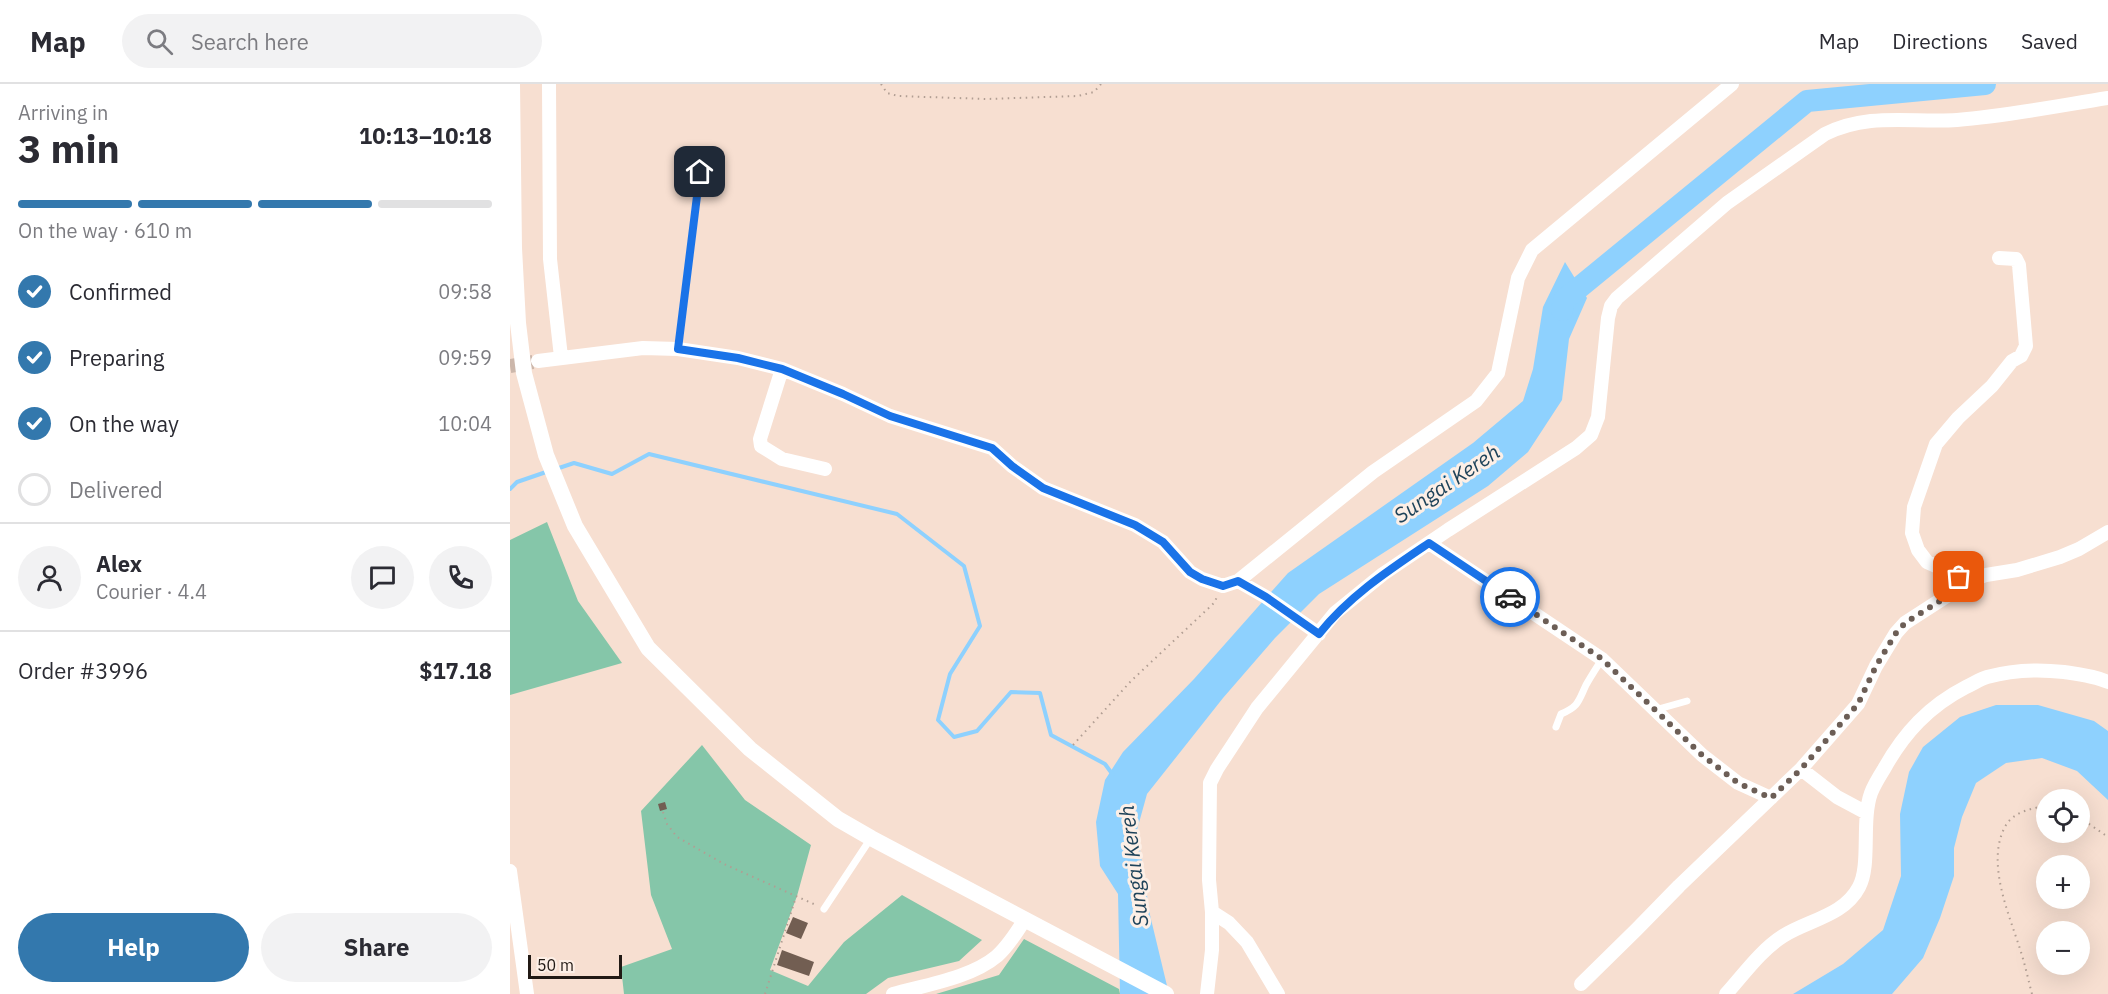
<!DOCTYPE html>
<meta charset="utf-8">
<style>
:root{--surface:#fff;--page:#f2f2f3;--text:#2b2b33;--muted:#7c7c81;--line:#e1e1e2;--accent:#3378ad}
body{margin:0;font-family:"IBM Plex Sans",sans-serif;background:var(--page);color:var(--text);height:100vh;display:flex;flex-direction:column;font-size:22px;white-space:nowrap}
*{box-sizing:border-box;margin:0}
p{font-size:20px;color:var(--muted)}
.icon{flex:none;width:33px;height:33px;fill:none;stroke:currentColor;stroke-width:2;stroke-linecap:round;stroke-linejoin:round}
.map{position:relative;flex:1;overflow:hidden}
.sheet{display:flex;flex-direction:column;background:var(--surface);width:510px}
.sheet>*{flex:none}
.buttons{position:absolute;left:1526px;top:705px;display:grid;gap:12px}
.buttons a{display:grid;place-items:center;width:54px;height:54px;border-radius:50%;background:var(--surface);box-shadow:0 6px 24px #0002;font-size:30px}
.scale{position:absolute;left:18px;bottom:15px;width:94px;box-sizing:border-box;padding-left:6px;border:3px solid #211914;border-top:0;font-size:16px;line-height:21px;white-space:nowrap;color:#211914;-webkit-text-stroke:4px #fdefe6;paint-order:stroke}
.pin{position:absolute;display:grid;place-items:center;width:51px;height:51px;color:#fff;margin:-26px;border-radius:12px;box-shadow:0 3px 9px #0006}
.courier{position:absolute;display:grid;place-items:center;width:60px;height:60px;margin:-30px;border:4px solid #1a73e8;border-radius:50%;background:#fff;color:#222;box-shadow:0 2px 8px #0007}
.headline em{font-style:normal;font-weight:800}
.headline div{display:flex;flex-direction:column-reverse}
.headline{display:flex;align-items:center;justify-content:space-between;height:102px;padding:0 18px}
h1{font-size:39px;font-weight:800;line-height:45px}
.bar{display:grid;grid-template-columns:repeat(4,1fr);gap:9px 6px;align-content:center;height:72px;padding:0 18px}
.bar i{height:8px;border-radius:4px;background:var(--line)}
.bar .selected{background:var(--accent)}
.bar p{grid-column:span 4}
.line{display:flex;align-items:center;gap:15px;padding:0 18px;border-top:2px solid var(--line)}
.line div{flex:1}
.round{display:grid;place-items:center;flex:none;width:63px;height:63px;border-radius:32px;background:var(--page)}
ol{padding:0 18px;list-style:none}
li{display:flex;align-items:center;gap:18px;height:66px}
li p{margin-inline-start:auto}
li .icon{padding:6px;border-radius:50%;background:var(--accent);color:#fff;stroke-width:4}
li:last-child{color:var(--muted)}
li i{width:33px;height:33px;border:3px solid var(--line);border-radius:50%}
.action{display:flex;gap:12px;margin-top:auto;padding:12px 18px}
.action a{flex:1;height:69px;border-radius:36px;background:var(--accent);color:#fff;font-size:24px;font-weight:800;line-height:69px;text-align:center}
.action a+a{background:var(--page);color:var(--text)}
header{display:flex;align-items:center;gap:36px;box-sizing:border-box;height:84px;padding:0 30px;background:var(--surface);border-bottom:2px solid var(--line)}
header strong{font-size:28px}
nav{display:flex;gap:33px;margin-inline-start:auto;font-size:21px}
.search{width:420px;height:54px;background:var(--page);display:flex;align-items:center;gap:15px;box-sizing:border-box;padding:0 21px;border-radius:33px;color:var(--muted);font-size:22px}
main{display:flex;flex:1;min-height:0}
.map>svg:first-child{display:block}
.green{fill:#85c6a9}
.water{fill:#8ed1fe}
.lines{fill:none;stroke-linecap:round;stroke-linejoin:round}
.stream{stroke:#8ed1fe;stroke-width:4}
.river{stroke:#8ed1fe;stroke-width:22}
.building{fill:#725e52}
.minor-tunnel{stroke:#ccb7ab;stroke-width:14;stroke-dasharray:14 7;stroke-linecap:butt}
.path{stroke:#b19e93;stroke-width:2;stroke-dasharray:1.5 4.5;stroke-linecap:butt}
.service{stroke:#fff;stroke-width:7}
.minor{stroke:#fff;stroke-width:14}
.tertiary{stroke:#fff;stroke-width:16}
.done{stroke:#6c5e56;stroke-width:6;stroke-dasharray:0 10.8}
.route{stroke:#1a73e8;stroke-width:8}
.labels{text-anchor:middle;stroke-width:6;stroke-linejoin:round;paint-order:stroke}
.water-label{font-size:21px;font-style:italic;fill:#1e435a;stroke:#fdefe6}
</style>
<header>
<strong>Map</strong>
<div class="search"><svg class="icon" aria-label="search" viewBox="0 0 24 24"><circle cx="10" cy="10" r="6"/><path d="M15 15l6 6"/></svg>Search here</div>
<nav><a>Map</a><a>Directions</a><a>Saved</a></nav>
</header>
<main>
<section class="sheet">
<div class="headline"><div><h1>3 min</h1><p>Arriving in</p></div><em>10:13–10:18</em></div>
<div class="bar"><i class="selected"></i><i class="selected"></i><i class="selected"></i><i></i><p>On the way · 610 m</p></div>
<ol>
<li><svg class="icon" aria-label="check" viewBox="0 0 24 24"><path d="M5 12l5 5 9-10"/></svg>Confirmed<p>09:58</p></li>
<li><svg class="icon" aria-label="check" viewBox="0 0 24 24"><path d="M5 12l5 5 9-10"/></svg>Preparing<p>09:59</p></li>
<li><svg class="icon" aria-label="check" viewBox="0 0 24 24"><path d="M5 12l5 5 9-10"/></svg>On the way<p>10:04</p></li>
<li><i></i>Delivered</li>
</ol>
<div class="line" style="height:108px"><a class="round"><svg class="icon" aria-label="person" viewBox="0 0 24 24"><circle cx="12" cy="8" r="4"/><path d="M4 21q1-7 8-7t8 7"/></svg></a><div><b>Alex</b><p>Courier · 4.4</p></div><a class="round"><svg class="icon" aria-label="chat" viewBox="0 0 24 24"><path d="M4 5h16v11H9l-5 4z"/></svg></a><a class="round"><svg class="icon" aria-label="phone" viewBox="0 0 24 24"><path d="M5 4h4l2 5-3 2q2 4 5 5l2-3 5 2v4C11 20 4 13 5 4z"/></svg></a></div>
<div class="line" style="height:78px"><div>Order #3996</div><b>$17.18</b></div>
<div class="action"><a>Help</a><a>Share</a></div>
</section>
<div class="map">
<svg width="1598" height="910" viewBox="0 0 1598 910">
<rect width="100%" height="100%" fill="#f7dfd1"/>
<path class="green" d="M37,438L68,517L112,579L0,611V456Z
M192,661L235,716L301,761L287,812L260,886L298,902L334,858L392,811L472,856L449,877L378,894L356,910H114L111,883L162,865L141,811L131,727Z
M514,855L609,905L610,910H426L489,891Z"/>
<path class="water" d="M1055,178L1077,214L1059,255L1052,316L1018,368L978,402L809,510L765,554L713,614L637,710L627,746L640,831L659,910H610L608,810L590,782L586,738L595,696L613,668L684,595L778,489L963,359L1013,317L1023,285L1033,223Z
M1486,621H1528L1584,637L1598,647V716L1567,687L1532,674L1496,679L1466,699L1452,733L1444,764V792L1430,834L1413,874L1382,910H1283L1333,880L1373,846L1391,792L1390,730L1399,688L1413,663L1450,633Z"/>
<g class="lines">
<path class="stream" d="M46,385L64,379L102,390L139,370L387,430L454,482L470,542L440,590L428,636L444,653L467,647L501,608L530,609L541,651L595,680L603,691
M0,405L7,398L39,387"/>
<path class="river" d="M1052,226L1054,216L1297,17L1475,0"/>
</g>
<path class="building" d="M155,718L157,725L150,727L148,720Z
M283,833L298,839L291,855L276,849Z
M272,866L304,878L299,892L267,881Z"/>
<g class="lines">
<path class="minor-tunnel" d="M0,282L23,278"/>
<path class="path" d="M371,0L377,9L388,12L476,15L568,12L584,8L591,0
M563,661L621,597L704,519L707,513
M153,728L157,740L167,753L214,780L306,821
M1569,733L1598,753
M255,910L286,813
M1522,910C1518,895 1515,880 1510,865C1499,830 1475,777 1496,741C1504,728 1522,724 1536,722"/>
<path class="service" d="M168,265L190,88
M1145,626L1177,617
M1046,643L1051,630C1069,622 1068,618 1076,601C1081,592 1087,583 1092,575
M314,825L361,754"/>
<path class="minor" d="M39,0L40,175L51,273
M28,277L133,264L168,265L228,274L272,285L333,310L380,332L482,364L502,382L533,404L625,441L653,458L680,488L692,495L713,502L728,497L863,388L966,317L988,289L1008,194L1022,166L1222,0
M272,285L250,355L251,362L272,375L315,385
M919,459L1092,575L1192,671L1228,699L1261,714
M728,497L756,513L809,550
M1460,497L1417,478L1408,466L1402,449L1404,423L1426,360L1448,334L1482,302L1502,277L1511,272L1516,262L1509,181L1506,175L1489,174
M1291,685L1327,713L1355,728
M0,787L17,910
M702,828L719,839L737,858L768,910
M1071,900L1127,845L1169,802L1291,685L1348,620L1366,582L1386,549L1395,539L1460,497L1476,491L1507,486L1550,473L1569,465L1598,448
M383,910C415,901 461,894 487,872C498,862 507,848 515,835
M697,910L702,866V828L699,796L700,699L707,685L747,624L825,529L873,490L938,446L1066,364L1081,351L1088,333L1098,234L1101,222L1107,214L1217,119L1315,50C1359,28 1401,39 1447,36C1497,32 1548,22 1598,14
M1216,910C1234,890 1251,866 1273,852C1298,836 1334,832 1349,803C1361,781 1351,737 1361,709C1364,701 1369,693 1374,685C1394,649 1419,622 1456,603C1463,600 1470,595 1477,593C1502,586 1528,585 1554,588C1568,590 1585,592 1598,598"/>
<path class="tertiary" d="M2,0L4,164L8,239L14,289L36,371L65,442L138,564L240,665L328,735L361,754L656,910"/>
</g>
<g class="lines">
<path class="done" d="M1000,513L1092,575L1192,671L1228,699L1261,714L1291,685L1348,620L1366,582L1386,549L1395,539L1460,498L1449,493"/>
<path class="route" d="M190,88L168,265L228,274L272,285L333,310L380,332L482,364L502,382L533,404L625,441L653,458L680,488L692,495L713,502L728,497L756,513L809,550C839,512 879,486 919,459L1000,513"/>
</g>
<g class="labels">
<g class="water-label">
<text transform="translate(937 400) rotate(-34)" y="7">Sungai Kereh</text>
<text transform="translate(624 782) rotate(-97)" y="7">Sungai Kereh</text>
</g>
</g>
</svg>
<div class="buttons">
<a><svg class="icon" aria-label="locate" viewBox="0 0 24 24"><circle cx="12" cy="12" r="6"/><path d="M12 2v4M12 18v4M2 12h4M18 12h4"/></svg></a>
<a>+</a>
<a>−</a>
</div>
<div class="scale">50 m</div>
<div class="pin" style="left:1449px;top:493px;background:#ea580c"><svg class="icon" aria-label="bag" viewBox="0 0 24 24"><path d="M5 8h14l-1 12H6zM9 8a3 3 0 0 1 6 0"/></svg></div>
<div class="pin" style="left:190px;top:88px;background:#1f2937"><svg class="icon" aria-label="home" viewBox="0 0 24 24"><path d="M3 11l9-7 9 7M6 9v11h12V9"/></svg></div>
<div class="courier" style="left:1000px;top:513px"><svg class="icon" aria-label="car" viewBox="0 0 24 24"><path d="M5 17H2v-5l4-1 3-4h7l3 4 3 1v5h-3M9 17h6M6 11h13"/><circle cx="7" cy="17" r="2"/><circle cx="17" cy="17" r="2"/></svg></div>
</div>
</main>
